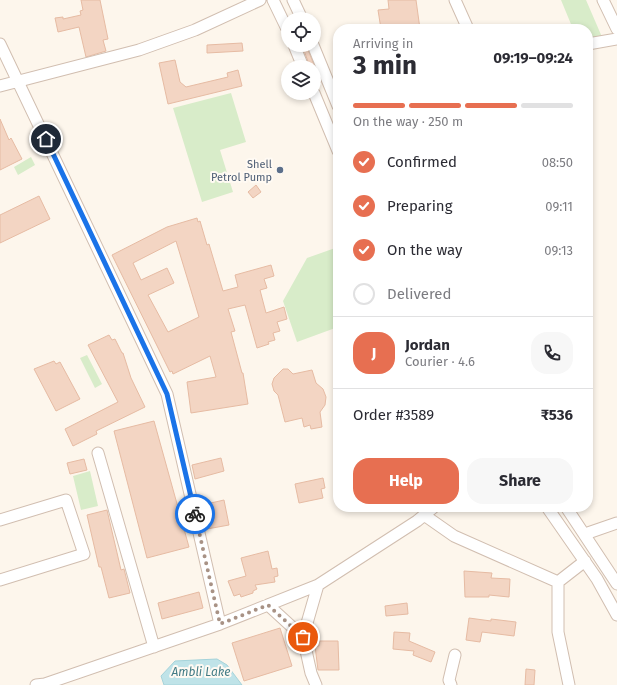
<!DOCTYPE html>
<meta charset="utf-8">
<style>
:root{--surface:#fff;--page:#f7f7f7;--text:#2b2b33;--muted:#7c7c81;--line:#e1e1e2;--accent:#e76f51}
body{margin:0;font-family:"Fira Sans",sans-serif;background:var(--page);color:var(--text);height:100vh;display:flex;flex-direction:column;font-size:15px;white-space:nowrap}
*{box-sizing:border-box;margin:0}
p{font-size:13px;color:var(--muted)}
.icon{flex:none;width:22px;height:22px;fill:none;stroke:currentColor;stroke-width:2;stroke-linecap:round;stroke-linejoin:round}
.map{position:relative;flex:1;overflow:hidden}
.drawer{position:absolute;left:333px;top:24px;width:260px;height:488px;display:flex;flex-direction:column;background:var(--surface);border-radius:16px;box-shadow:0 2px 6px #0003}
.drawer>*{flex:none}
.controls{position:absolute;left:281px;top:12px;display:grid;gap:8px}
.controls a{display:grid;place-items:center;width:40px;height:40px;border-radius:50%;background:var(--surface);box-shadow:0 2px 6px #0003;font-size:20px}
.pin{position:absolute;display:grid;place-items:center;width:34px;height:34px;color:#fff;margin:-17px;border:2px solid #fff;border-radius:50%;box-shadow:0 1px 4px #0007}
.courier{position:absolute;display:grid;place-items:center;width:40px;height:40px;margin:-20px;border:3px solid #1a73e8;border-radius:50%;background:#fff;color:#222;box-shadow:0 1px 5px #0007}
.head em{font-style:normal;font-weight:700}
.head div{display:flex;flex-direction:column-reverse}
.head{display:flex;align-items:center;justify-content:space-between;height:68px;padding:0 20px}
h1{font-size:26px;font-weight:700;line-height:30px}
.bar{display:grid;grid-template-columns:repeat(4,1fr);gap:6px 4px;align-content:center;height:48px;padding:0 20px}
.bar i{height:5px;border-radius:3px;background:var(--line)}
.bar .active{background:var(--accent)}
.bar p{grid-column:span 4}
.line{display:flex;align-items:center;gap:10px;padding:0 20px;border-top:1px solid var(--line)}
.line div{flex:1}
.round{display:grid;place-items:center;flex:none;width:42px;height:42px;border-radius:16px;background:var(--page)}
ol{padding:0 20px;list-style:none}
li{display:flex;align-items:center;gap:12px;height:44px}
li p{margin-inline-start:auto}
li .icon{padding:4px;border-radius:50%;background:var(--accent);color:#fff;stroke-width:4}
li:last-child{color:var(--muted)}
li i{width:22px;height:22px;border:2px solid var(--line);border-radius:50%}
.primary-button{display:flex;gap:8px;margin-top:auto;padding:8px 20px}
.primary-button a{flex:1;height:46px;border-radius:16px;background:var(--accent);color:#fff;font-size:16px;font-weight:700;line-height:46px;text-align:center}
.primary-button a+a{background:var(--page);color:var(--text)}
.map>svg:first-child{display:block}
.green{fill:#d8ecc9}
.water{fill:#bfe3e8;stroke:#a5d3da}
.building{fill:#f3d5c3;stroke:#e6bba3;fill-rule:evenodd}
.lines{fill:none;stroke-linecap:round;stroke-linejoin:round}
.minor-casing{stroke:#d1beb0;stroke-width:13}
.minor{stroke:#fff;stroke-width:11}
.done{stroke:#a89285;stroke-width:4;stroke-dasharray:0 7.2}
.route{stroke:#1a73e8;stroke-width:5}
.service-dot{fill:#5c6f8a;stroke:#fffaf3;stroke-width:1.5}
.labels{text-anchor:middle;stroke-width:4;stroke-linejoin:round;paint-order:stroke}
.service-label{font-size:11px;fill:#4e5e75;stroke:#fffaf3;text-anchor:end}
.water-label{font-size:12px;font-style:italic;fill:#437c86;stroke:#fffaf3}
</style>
<div class="map">
<svg width="617" height="685" viewBox="0 0 617 685">
<rect width="100%" height="100%" fill="#fdf6ec"/>
<path class="green" d="M561,0H586L602,37L588,43V29H573Z
M231,93L246,142L220,150L233,192L202,202L173,108Z
M31,157L35,165L18,175L14,167Z
M338,247V327L297,342L283,301L307,258Z
M87,355L102,384L95,388L80,358Z
M90,471L98,506L81,510L73,476Z"/>
<path class="water" d="M217,659L227,665L242,685H164L161,676L175,661Z"/>
<path class="building" d="M81,0H100L108,39L103,40L106,51L86,57L79,27L58,32L55,18L63,17V19L81,15L80,11L83,10Z
M388,0H416L420,29H381L378,10L389,9Z
M242,43L243,51L207,53V45Z
M302,45H306L321,82L319,84L314,82V67H310Z
M175,60L180,82L186,87L228,77L227,73L238,70L242,86L168,104L159,63Z
M0,119L9,140L11,138L22,159L0,170Z
M256,185L261,192L253,198L248,192Z
M39,196L50,219L0,243V215Z
M197,218L198,222L200,221L207,245L209,244L223,291L238,287L235,275L271,265L274,276L264,279L267,288L260,290L266,313L284,307L287,319L277,322L280,331L273,333L275,340L268,342L269,344L257,348L245,305L228,309L235,331L231,332L242,373H243L248,404L191,413L187,382L216,377L210,356L173,374L172,371L170,372L112,255L167,227ZM176,241L199,317L168,332L148,295L174,283L167,268L141,280L133,263Z
M109,335L112,340L115,339L122,353H123L131,378L145,407L96,431L97,434L73,446L65,429L118,402L88,345Z
M54,361L56,364L60,362L80,399L56,411L34,369Z
M283,369H288L293,374L312,370L316,383L323,389L326,397L325,405L320,412L322,427L311,429L310,425L304,427L302,418L285,422L278,395L274,391L272,384L274,378Z
M154,421L189,547L147,558L114,431Z
M221,458L224,471L195,479L192,465Z
M84,459L87,470L70,474L67,463Z
M323,478L325,488L321,489L323,498L299,503L295,484Z
M224,500L229,525L207,529L202,505Z
M107,510L121,570L124,569L130,593L109,598L101,567H99L87,515Z
M268,551L272,569L277,568L278,576L274,577L275,582L255,585L257,589L253,591V593L241,597L240,594L234,596L228,581L246,576L241,558Z
M464,571L492,573L491,578L510,579L509,597L489,595V597H465Z
M199,592L203,608L162,619L158,603Z
M407,603L408,614L386,616L385,606Z
M469,618L491,621V619L516,622L514,636L482,632L480,642L466,640Z
M280,628L292,666L244,681L232,643Z
M394,632L410,633L409,641L435,652L431,662L413,655L414,651L393,649Z
M319,641H338L339,670H318L315,646H319Z
M526,669L535,670L534,685H525Z"/>
<g class="lines">
<defs>
<path id="minor" d="M273,0L288,31
M293,0L302,19
M455,0L468,29
M603,0L617,29
M0,44L167,394L220,624
M588,44L617,39
M294,45L303,67
M313,45L338,106
M0,86L139,50L195,30L260,0
M314,93L338,151
M98,453L154,647
M547,507L597,579L617,615
M566,507L617,584
M424,515L454,536L558,582
M0,520L66,500L84,554L0,580
M585,534L617,523
M268,605L303,637L318,585
M303,637L311,673L316,685
M36,685L45,684L220,624L318,585L417,521L434,507
M451,685L449,680L455,655
M569,685L558,632V582L585,561"/>
</defs>
<use href="#minor" class="minor-casing"/>
<use href="#minor" class="minor"/>
</g>
<g class="lines">
<path class="done" d="M195,514L220,624L268,605L303,637"/>
<path class="route" d="M46,139L167,394L195,514"/>
</g>
<circle class="service-dot" cx="280" cy="170" r="4"/>
<g class="labels">
<g class="service-label">
<text x="272" y="168">Shell<tspan x="272" dy="13">Petrol Pump</tspan></text>
</g>
<g class="water-label">
<text x="201" y="676">Ambli Lake</text>
</g>
</g>
</svg>
<div class="controls">
<a><svg class="icon" aria-label="locate" viewBox="0 0 24 24"><circle cx="12" cy="12" r="6"/><path d="M12 2v4M12 18v4M2 12h4M18 12h4"/></svg></a>
<a><svg class="icon" aria-label="layers" viewBox="0 0 24 24"><path d="M12 4l9 5-9 5-9-5zM3 14l9 5 9-5"/></svg></a>
</div>
<div class="pin" style="left:303px;top:637px;background:#ea580c"><svg class="icon" aria-label="bag" viewBox="0 0 24 24"><path d="M5 8h14l-1 12H6zM9 8a3 3 0 0 1 6 0"/></svg></div>
<div class="pin" style="left:46px;top:139px;background:#1f2937"><svg class="icon" aria-label="home" viewBox="0 0 24 24"><path d="M3 11l9-7 9 7M6 9v11h12V9"/></svg></div>
<div class="courier" style="left:195px;top:514px"><svg class="icon" aria-label="bike" viewBox="0 0 24 24"><circle cx="6" cy="16" r="4"/><circle cx="18" cy="16" r="4"/><path d="M6 16l4-8h5l3 8M10 8l3 8H6M13 5h3"/></svg></div>
<section class="drawer">
<div class="head"><div><h1>3 min</h1><p>Arriving in</p></div><em>09:19–09:24</em></div>
<div class="bar"><i class="active"></i><i class="active"></i><i class="active"></i><i></i><p>On the way · 250 m</p></div>
<ol>
<li><svg class="icon" aria-label="check" viewBox="0 0 24 24"><path d="M5 12l5 5 9-10"/></svg>Confirmed<p>08:50</p></li>
<li><svg class="icon" aria-label="check" viewBox="0 0 24 24"><path d="M5 12l5 5 9-10"/></svg>Preparing<p>09:11</p></li>
<li><svg class="icon" aria-label="check" viewBox="0 0 24 24"><path d="M5 12l5 5 9-10"/></svg>On the way<p>09:13</p></li>
<li><i></i>Delivered</li>
</ol>
<div class="line" style="height:72px"><b class="round" style="background:var(--accent);color:#fff">J</b><div><b>Jordan</b><p>Courier · 4.6</p></div><a class="round"><svg class="icon" aria-label="phone" viewBox="0 0 24 24"><path d="M5 4h4l2 5-3 2q2 4 5 5l2-3 5 2v4C11 20 4 13 5 4z"/></svg></a></div>
<div class="line" style="height:52px"><div>Order #3589</div><b>₹536</b></div>
<div class="primary-button"><a>Help</a><a>Share</a></div>
</section>
</div>
